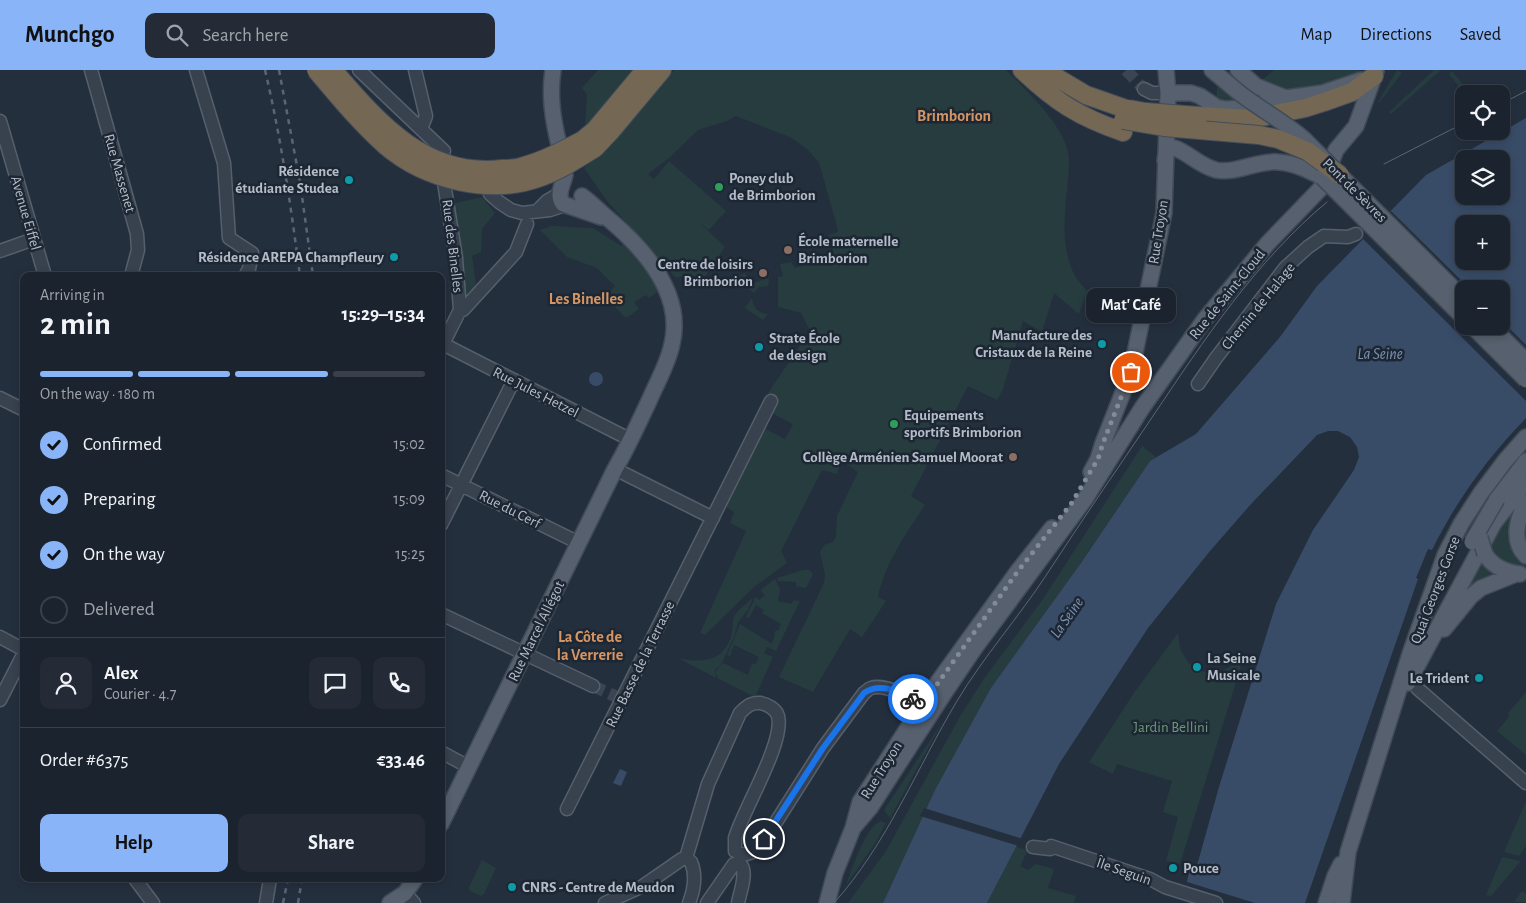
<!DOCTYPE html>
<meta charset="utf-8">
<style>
:root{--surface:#1b232e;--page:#242b36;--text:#f1f3f6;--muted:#a0a4aa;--line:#39404a;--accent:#8ab4f8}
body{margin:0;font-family:"Alegreya Sans",sans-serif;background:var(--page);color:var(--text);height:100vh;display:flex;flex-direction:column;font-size:19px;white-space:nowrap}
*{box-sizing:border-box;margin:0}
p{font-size:16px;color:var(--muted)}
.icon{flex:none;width:28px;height:28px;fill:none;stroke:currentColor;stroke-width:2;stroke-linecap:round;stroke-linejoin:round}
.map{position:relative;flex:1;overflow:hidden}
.details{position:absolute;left:20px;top:202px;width:425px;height:610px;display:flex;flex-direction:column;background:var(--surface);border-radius:10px;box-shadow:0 2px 8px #0003,0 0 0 1px var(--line)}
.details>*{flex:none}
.buttons{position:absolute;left:1455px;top:15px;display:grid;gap:10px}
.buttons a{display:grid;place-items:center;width:55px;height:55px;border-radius:10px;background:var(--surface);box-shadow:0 2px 8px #0003,0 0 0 1px var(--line);font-size:25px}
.pin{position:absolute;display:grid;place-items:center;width:42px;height:42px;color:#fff;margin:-21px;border:2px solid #fff;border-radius:50%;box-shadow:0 1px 5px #0007}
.courier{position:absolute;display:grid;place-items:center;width:50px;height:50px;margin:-25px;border:4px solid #1a73e8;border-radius:50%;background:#fff;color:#222;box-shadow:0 1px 6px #0007}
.bubble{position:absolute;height:35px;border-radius:10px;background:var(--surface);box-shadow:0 2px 8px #0003,0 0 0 1px var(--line);font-size:16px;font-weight:700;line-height:35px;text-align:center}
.overview em{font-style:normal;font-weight:700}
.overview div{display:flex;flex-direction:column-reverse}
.overview{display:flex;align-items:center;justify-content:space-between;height:85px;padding:0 20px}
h1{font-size:32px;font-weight:700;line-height:38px}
.bar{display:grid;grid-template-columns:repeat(4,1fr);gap:8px 5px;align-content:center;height:60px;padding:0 20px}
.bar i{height:6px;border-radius:4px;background:var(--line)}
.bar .selected{background:var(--accent)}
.bar p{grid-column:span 4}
.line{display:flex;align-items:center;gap:12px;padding:0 20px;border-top:1px solid var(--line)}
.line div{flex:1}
.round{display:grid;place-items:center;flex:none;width:52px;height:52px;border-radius:10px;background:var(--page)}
ol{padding:0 20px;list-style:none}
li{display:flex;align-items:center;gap:15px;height:55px}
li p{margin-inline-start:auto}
li .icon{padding:5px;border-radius:50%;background:var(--accent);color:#111;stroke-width:4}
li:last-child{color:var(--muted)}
li i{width:28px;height:28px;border:2px solid var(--line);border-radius:50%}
.cta{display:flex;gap:10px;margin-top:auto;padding:10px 20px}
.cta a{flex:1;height:58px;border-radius:10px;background:var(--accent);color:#111;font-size:20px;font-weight:700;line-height:58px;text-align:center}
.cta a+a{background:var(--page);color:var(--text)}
header{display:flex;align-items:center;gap:30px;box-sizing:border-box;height:70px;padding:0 25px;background:var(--accent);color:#111}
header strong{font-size:24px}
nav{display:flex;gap:28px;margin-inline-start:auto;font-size:18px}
.search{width:350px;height:45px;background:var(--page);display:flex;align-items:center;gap:12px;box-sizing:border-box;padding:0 18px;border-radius:10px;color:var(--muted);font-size:19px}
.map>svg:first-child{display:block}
.green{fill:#263c3f}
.water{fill:#394c67;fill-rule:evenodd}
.pier{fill:#242f3e}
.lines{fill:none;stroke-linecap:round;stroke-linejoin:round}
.minor-tunnel{stroke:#3a4453;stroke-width:12;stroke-dasharray:12 6;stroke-linecap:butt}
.minor-casing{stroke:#565f6c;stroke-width:15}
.major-casing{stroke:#414a57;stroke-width:18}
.highway-casing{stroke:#434c59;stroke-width:20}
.minor{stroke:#38414e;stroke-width:12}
.major{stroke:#56606e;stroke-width:15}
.highway{stroke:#746855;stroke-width:18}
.tram{stroke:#5a6575;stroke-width:1}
.rail{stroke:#5a6575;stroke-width:2.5;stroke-dasharray:5 5;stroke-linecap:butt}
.major-bridge-casing{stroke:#414a57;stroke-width:18;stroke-linecap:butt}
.highway-bridge-casing{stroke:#434c59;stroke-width:20;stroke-linecap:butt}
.major-bridge{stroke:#56606e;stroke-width:15}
.highway-bridge{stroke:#746855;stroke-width:18}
.done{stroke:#828b98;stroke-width:5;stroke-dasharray:0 9}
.route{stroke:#1a73e8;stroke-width:6}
.culture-dot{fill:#0f9aa8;stroke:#1d2633;stroke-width:2}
.leisure-dot{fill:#2e9e5b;stroke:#1d2633;stroke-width:2}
.education-dot{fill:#8d6e63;stroke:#1d2633;stroke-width:2}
.labels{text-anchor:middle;stroke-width:5;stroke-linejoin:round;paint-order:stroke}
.poi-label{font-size:15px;font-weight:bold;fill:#b4bcc9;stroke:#1d2633;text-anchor:start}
.street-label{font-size:15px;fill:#b4bcc9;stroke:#1d2633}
.park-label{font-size:15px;fill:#6b9a76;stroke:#1d2633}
.neighbourhood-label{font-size:16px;font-weight:bold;fill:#d59563;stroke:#1d2633}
.water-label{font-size:16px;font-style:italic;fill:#7c92b1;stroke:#1d2633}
</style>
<header>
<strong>Munchgo</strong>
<div class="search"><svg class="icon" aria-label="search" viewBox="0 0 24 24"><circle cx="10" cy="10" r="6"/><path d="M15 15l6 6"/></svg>Search here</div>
<nav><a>Map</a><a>Directions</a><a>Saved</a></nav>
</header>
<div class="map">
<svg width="1526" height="833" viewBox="0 0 1526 833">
<rect width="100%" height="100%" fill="#242f3e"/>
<path class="green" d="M598,0H633L585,57L587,25L582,18Z
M674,0H1006C1025,19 1060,52 1067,78C1071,90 1068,107 1067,120C1064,148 1061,179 1075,206C1078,211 1083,216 1087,221L1079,244L1054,223L1042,262L1023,251L1003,319L997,330L968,316L911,426L925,435C906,464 885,493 878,527L886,531L862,567L850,559L813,622L779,607L824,513L825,505L820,482L824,475L833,472L836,465L837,446L858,402L841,390L837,404L822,400L781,481L787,493L754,517L705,565L700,563L746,461L730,453L734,442L725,436L763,358L785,369L793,354L766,340L771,330L766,326L810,261L801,243L778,237V207L783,206L780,194L791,192L795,198L834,185L829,165L838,162L837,156L819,93L807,79L792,68L736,46L727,51L698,60L669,88L648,104L654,109L669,91L726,141L709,160L699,152L725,177L705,206L675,207L607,131L584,98L608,76Z
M1274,0H1360C1345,16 1296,25 1275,18C1271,17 1266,13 1262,10Z
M1397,0L1402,3L1379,33L1378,32Z
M1434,0H1441L1391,44L1389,42Z
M1452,1L1469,22L1465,24L1449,4Z
M1217,17L1236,27L1242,33L1216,32Z
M482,127L495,143L482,159L481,182L472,186L477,222L473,227L465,225L452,134Z
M552,156L593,158L621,176L625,172C640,186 652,203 659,221L649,228L646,225L634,232L639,239L626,248L605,227L615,216L597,198L567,187L540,160Z
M745,203L748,208L746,210L747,212C758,215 761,208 769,209L768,216L759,217L754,223L735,208Z
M752,228C753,238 758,243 768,244L763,250L745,238Z
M1142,376L1156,387L1150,391L1081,493L935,720L883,833H848L886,781L959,648L983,610L1043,529Z
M1526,417V426L1518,442L1526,499L1515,498L1514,494L1505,492L1503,495L1499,493L1488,476Z
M1481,490L1503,505L1459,535Z
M803,500H809L813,504L806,518L796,516V512L778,511L777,508Z
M775,509L780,519L778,531L792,534L793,530L800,531L776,581L767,577L764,583L773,587L755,627L717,608L718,606L716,605V601L723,593L748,605L752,593L755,595L759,587L734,575L730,586L727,585C731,578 739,555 742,551L740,554L772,574L775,564L774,563L776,560L778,561L781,554L762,543L764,540L756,535L749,548L746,547L755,528L756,527L759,530L765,525L760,520Z
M753,528L748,540L738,552L734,567L721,595L715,600L716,608L680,589C701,592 722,593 731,567C733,560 732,553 734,547C736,541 748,532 753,528Z
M1178,563C1179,569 1179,577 1182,582C1192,604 1215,609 1234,594C1238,591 1242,586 1245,583L1180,794L1166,791L1178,747L1163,742L1172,711L1117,694L1113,704L1089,692L1134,623Z
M1526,622V685L1497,661L1509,647L1508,643Z
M943,651L890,748L884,740Z
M1526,731V776L1519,786L1504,782Z
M881,751L886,753L876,772L846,815C851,801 866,755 881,751Z
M1016,777L1028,780L1020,796L1028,800L1036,794L1054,799L1048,818L1076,826L1074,833H987Z
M1502,787L1521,791L1491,826L1486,825Z
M482,790L496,798L484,824L481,826L470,821L469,817Z
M1522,821L1526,824V832H1514Z"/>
<path class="water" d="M1526,48V348C1488,387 1456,431 1432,480L1428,479L1416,508L1418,509L1305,833H1182L1190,798L1196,799L1219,717L1276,534L1313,460L1354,400L1359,387L1357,377L1350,367L1338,361H1328L1317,365L1251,434L1210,481L1148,558L1059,694L987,833H883L935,720L991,618L1081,493L1150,391L1196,364L1280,267L1317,216L1426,105ZM1464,89H1501V126H1464ZM1464,154H1501V191H1464ZM1464,219H1501V256H1464Z
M589 309a7 7 0 1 1 14 0a7 7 0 1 1-14 0Z
M620,699L627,702L621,716L613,713Z"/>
<path class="pier" d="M1391,141L1470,219H1464V256H1501V250L1526,275V331L1363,169Z
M924,738L1023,769L1019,776L920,746Z
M1184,811L1255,833H1179Z"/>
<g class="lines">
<path class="minor-tunnel" d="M1126,0L1144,19
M593,616L617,627"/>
<defs>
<path id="minor" d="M91,0L137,164L138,180L131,206
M196,0L224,93L229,168L252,183L249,199L245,206
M359,0L444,81
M415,0L426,46L421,59
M1144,19L1152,23H1168
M0,51L45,206
M438,75L456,188L460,240L443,274
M490,124L499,132L511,140L522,143L550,140L565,135
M538,140L547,131L559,124
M0,181L34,169
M460,240H463L516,182L527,154
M441,273L631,370
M1198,314L1216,288L1285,198L1308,177L1324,166L1348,167L1356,164
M0,328L24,340
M615,399L713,448
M441,405L579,473
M441,455L514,310
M441,544L593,616
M0,567L24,580
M1410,609L1417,618L1526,713
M0,630L24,583
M441,682L469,697
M567,739L771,331
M1033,777L1050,779L1051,776L1150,809L1165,817L1216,833
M686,788L708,714L740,643C746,637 751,632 760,633C767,634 776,639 778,646C785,672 743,740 735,768V781L743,785L753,782L771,760L823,678L864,623C867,621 868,619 871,618C886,613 918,631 931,639
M686,788L691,792C697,806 694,820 689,833
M135,809L153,833
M405,823L414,833
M266,833L270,809
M605,833L643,816L682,789L686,788
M707,833L734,794L739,793C749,800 740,822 738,833"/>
<path id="major" d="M553,0C549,26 553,50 559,75
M1212,0L1237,21
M1238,0L1256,16L1286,28
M1168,23H1191L1200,26L1216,37L1225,39L1243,38L1286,28L1322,23L1361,10
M1165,91L1166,83L1171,78H1175C1190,84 1200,96 1216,100C1237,104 1257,90 1278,92C1294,93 1308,100 1322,107
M565,105C563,115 556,125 563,134L601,147
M1091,402L1098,389L1103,373L1131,302L1164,143L1168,23L1166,0
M1497,429L1526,391
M1526,433C1517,449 1511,471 1526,486
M1485,484C1492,496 1506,502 1520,504
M1444,559L1471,526L1481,518L1516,504
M1408,613L1494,453L1526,412
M441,754L615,399C628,377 638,354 649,331C657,312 668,294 672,274C684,224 646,181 611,151C601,143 593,134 582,126
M853,758L870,738L943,625L974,579L1085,429L1142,338L1205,249L1268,173L1321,118L1336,80L1356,56L1376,1
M390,833L405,823L415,809
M827,833L835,803L853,758L860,732L933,619L1018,501L1052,458
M1326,833L1335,806L1341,794
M1342,833L1348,782L1410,584L1445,485L1461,454L1481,423L1505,391L1526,367"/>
<path id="highway" d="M1022,0C1056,32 1079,47 1123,62
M1044,0L1086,25L1126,39
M1199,46L1251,49L1305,38L1324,32L1352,22L1374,6
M583,70L595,60L645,0
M595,78L611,61L662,0"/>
</defs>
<use href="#minor" class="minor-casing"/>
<use href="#major" class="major-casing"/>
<use href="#highway" class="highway-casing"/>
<use href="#minor" class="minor"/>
<use href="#major" class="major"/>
<use href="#highway" class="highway"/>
<path class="tram" d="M1501,34L1526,21
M1384,94L1464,53
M834,833C887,774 917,698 957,631C984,586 1019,547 1047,504C1082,450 1118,398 1153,346C1204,270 1256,191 1327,132"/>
<path class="rail" d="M265,0C281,68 291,137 300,206
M279,0L300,112L313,206
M283,833L288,809
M298,833L302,809"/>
<defs>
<path id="major-bridge" d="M1237,21C1259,39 1284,51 1305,70L1464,229
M1322,107L1464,248
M1472,256L1526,310
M1491,256L1526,291
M1480,468L1485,484
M1472,472L1497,429"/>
<path id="highway-bridge" d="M316,0C338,26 360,53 386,76C426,110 491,126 541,107C561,100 577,89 595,78
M333,0C378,52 425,108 502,99C509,99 517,99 524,96C545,90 564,80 583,70
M1129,39L1145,42L1199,46
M1123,50L1164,57L1259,65L1278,69L1307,81L1340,105"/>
</defs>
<use href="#major-bridge" class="major-bridge-casing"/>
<use href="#highway-bridge" class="highway-bridge-casing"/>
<use href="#major-bridge" class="major-bridge"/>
<use href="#highway-bridge" class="highway-bridge"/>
</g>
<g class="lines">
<path class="done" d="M913,629L923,634L1018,501L1071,434L1098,389L1103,373L1131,302"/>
<path class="route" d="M764,769L823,678L864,623C879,612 898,621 913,629"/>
</g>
<g class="culture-dot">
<circle cx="349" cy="110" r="5"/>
<circle cx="394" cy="187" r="5"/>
<circle cx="1102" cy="274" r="5"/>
<circle cx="759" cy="277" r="5"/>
<circle cx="1197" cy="597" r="5"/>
<circle cx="1479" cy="608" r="5"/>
<circle cx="1173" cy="798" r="5"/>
<circle cx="512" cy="817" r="5"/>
</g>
<g class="leisure-dot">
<circle cx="719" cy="117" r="5"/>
<circle cx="894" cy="354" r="5"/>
</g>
<g class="education-dot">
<circle cx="788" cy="180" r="5"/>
<circle cx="763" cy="203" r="5"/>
<circle cx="1013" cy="387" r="5"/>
</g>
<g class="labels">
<g class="poi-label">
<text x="339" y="106" text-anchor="end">Résidence<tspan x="339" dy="17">étudiante Studea</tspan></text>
<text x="729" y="113">Poney club<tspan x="729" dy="17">de Brimborion</tspan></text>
<text x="798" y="176">École maternelle<tspan x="798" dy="17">Brimborion</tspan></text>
<text x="384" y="192" text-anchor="end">Résidence AREPA Champfleury</text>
<text x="753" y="199" text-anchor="end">Centre de loisirs<tspan x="753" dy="17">Brimborion</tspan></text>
<text x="1092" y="270" text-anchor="end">Manufacture des<tspan x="1092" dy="17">Cristaux de la Reine</tspan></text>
<text x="769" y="273">Strate École<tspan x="769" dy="17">de design</tspan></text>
<text x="904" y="350">Equipements<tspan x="904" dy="17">sportifs Brimborion</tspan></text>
<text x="1003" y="392" text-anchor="end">Collège Arménien Samuel Moorat</text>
<text x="1207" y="593">La Seine<tspan x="1207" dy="17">Musicale</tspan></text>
<text x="1469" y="613" text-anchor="end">Le Trident</text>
<text x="1183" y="803">Pouce</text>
<text x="522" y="822">CNRS - Centre de Meudon</text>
</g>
<g class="street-label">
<text transform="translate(120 103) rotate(74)" y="5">Rue Massenet</text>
<text transform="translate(1355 120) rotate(45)" y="5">Pont de Sèvres</text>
<text transform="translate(26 143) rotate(74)" y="5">Avenue Eiffel</text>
<text transform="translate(1158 162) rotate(-81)" y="5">Rue Troyon</text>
<text transform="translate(453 176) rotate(83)" y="5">Rue des Binelles</text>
<text transform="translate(1227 224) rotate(-51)" y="5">Rue de Saint-Cloud</text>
<text transform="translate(1258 236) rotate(-51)" y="5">Chemin de Halage</text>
<text transform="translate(536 322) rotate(27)" y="5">Rue Jules Hetzel</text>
<text transform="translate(510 439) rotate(27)" y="5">Rue du Cerf</text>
<text transform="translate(1435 520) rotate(-69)" y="5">Quai Georges Gorse</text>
<text transform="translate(536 561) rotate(-64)" y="5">Rue Marcel Allégot</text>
<text transform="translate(640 594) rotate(-64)" y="5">Rue Basse de la Terrasse</text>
<text transform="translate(881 700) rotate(-58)" y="5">Rue Troyon</text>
<text transform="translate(1124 801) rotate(19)" y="5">Île Seguin</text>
</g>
<g class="park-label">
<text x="1171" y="662">Jardin Bellini</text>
</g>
<g class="neighbourhood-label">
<text x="954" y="51">Brimborion</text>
<text x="586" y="234">Les Binelles</text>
<text x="590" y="572">La Côte de<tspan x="590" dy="18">la Verrerie</tspan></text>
</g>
<g class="water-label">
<text x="1380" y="289">La Seine</text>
<text transform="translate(1066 547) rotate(-55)" y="6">La Seine</text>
</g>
</g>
</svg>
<div class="buttons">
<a><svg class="icon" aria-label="locate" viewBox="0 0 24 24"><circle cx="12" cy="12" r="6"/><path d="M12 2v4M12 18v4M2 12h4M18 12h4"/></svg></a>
<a><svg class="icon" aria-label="layers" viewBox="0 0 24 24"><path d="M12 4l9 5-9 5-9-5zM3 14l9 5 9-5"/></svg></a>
<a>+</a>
<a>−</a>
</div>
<div class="pin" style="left:1131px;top:302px;background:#ea580c"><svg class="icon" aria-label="bag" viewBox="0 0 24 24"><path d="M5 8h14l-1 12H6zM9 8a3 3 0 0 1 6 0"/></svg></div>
<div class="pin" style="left:764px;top:769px;background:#1f2937"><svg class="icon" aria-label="home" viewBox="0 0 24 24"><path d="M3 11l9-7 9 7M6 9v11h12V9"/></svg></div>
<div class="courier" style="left:913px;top:629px"><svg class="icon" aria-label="bike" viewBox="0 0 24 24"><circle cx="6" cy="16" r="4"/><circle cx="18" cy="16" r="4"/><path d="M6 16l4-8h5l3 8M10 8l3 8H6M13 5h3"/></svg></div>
<div class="bubble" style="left:1086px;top:218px;width:90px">Mat' Café</div>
<section class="details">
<div class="overview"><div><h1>2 min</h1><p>Arriving in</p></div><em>15:29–15:34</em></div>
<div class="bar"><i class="selected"></i><i class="selected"></i><i class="selected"></i><i></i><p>On the way · 180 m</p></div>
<ol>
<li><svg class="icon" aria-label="check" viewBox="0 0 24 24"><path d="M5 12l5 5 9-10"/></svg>Confirmed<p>15:02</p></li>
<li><svg class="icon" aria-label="check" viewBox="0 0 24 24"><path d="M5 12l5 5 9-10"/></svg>Preparing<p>15:09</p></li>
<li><svg class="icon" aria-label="check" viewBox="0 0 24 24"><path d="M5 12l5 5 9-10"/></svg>On the way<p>15:25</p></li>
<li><i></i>Delivered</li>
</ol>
<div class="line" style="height:90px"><a class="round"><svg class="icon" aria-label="person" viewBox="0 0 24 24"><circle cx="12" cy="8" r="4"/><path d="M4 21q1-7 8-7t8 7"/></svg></a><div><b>Alex</b><p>Courier · 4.7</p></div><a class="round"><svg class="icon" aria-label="chat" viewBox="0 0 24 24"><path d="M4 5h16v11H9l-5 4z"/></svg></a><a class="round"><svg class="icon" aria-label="phone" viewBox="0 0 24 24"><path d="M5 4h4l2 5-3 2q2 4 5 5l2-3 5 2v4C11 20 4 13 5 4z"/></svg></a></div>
<div class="line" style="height:65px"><div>Order #6375</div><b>€33.46</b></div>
<div class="cta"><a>Help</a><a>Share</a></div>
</section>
</div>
